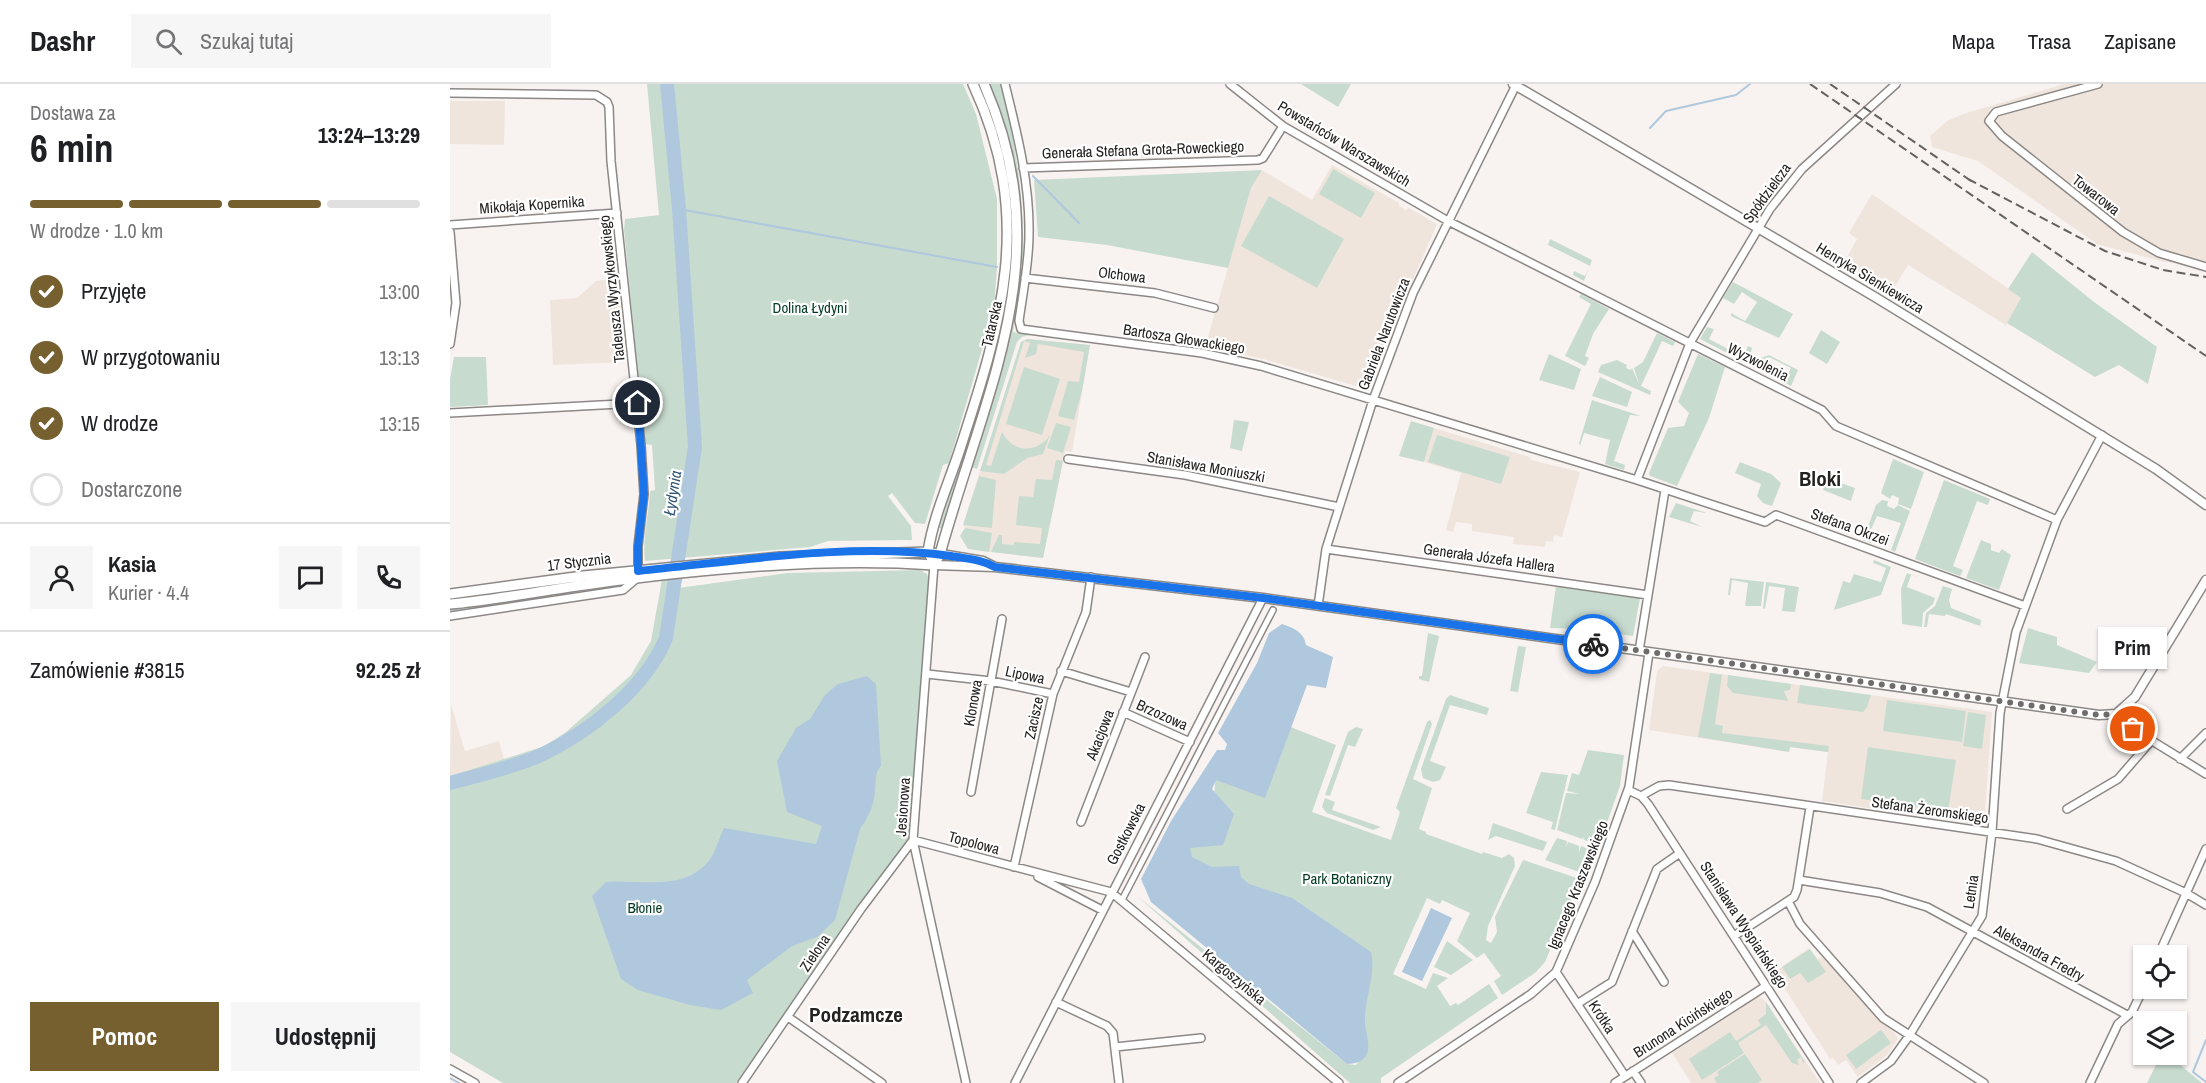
<!DOCTYPE html>
<html lang="pl">
<meta charset="utf-8">
<style>
:root{--surface:#fff;--page:#f6f6f6;--text:#202124;--muted:#757577;--line:#e0e0e0;--accent:#776030}
body{margin:0;font-family:"Archivo Narrow",sans-serif;background:var(--page);color:var(--text);height:100vh;display:flex;flex-direction:column;font-size:22px;white-space:nowrap}
*{box-sizing:border-box;margin:0}
p{font-size:20px;color:var(--muted)}
.icon{flex:none;width:33px;height:33px;fill:none;stroke:currentColor;stroke-width:2;stroke-linecap:round;stroke-linejoin:round}
.map{position:relative;flex:1;overflow:hidden}
.side{display:flex;flex-direction:column;background:var(--surface);width:450px}
.side>*{flex:none}
.controls{position:absolute;left:1683px;top:861px;display:grid;gap:12px}
.controls a{display:grid;place-items:center;width:54px;height:54px;border-radius:0px;background:var(--surface);box-shadow:0 2px 4px #0004;font-size:30px}
.pin{position:absolute;display:grid;place-items:center;width:51px;height:51px;color:#fff;margin:-26px;border:3px solid #fff;border-radius:50%;box-shadow:0 2px 6px #0007}
.courier{position:absolute;display:grid;place-items:center;width:60px;height:60px;margin:-30px;border:4px solid #1a73e8;border-radius:50%;background:#fff;color:#222;box-shadow:0 2px 8px #0007}
.bubble{position:absolute;height:42px;border-radius:0px;background:var(--surface);box-shadow:0 2px 4px #0004;font-size:20px;font-weight:800;line-height:42px;text-align:center}
.summary em{font-style:normal;font-weight:800}
.summary div{display:flex;flex-direction:column-reverse}
.summary{display:flex;align-items:center;justify-content:space-between;height:102px;padding:0 30px}
h1{font-size:39px;font-weight:800;line-height:45px}
.bar{display:grid;grid-template-columns:repeat(4,1fr);gap:9px 6px;align-content:center;height:72px;padding:0 30px}
.bar i{height:8px;border-radius:4px;background:var(--line)}
.bar .current{background:var(--accent)}
.bar p{grid-column:span 4}
.line{display:flex;align-items:center;gap:15px;padding:0 30px;border-top:2px solid var(--line)}
.line div{flex:1}
.round{display:grid;place-items:center;flex:none;width:63px;height:63px;border-radius:0px;background:var(--page)}
ol{padding:0 30px;list-style:none}
li{display:flex;align-items:center;gap:18px;height:66px}
li p{margin-inline-start:auto}
li .icon{padding:6px;border-radius:50%;background:var(--accent);color:#fff;stroke-width:4}
li:last-child{color:var(--muted)}
li i{width:33px;height:33px;border:3px solid var(--line);border-radius:50%}
.button{display:flex;gap:12px;margin-top:auto;padding:12px 30px}
.button a{flex:1;height:69px;border-radius:0px;background:var(--accent);color:#fff;font-size:24px;font-weight:800;line-height:69px;text-align:center}
.button a+a{background:var(--page);color:var(--text)}
header{display:flex;align-items:center;gap:36px;box-sizing:border-box;height:84px;padding:0 30px;background:var(--surface);border-bottom:2px solid var(--line)}
header strong{font-size:28px}
nav{display:flex;gap:33px;margin-inline-start:auto;font-size:21px}
.search{width:420px;height:54px;background:var(--page);display:flex;align-items:center;gap:15px;box-sizing:border-box;padding:0 21px;border-radius:0px;color:var(--muted);font-size:22px}
main{display:flex;flex:1;min-height:0}
.map>svg:first-child{display:block}
.built{fill:#f0e5dd}
.green{fill:#c8dbcf}
.water{fill:#afc8de}
.lines{fill:none;stroke-linecap:round;stroke-linejoin:round}
.stream{stroke:#afc8de;stroke-width:2}
.river{stroke:#afc8de;stroke-width:14}
.pedestrian-casing{stroke:#8c8885;stroke-width:8}
.minor-casing{stroke:#8c8885;stroke-width:10}
.tertiary-casing{stroke:#8c8885;stroke-width:11}
.secondary-casing{stroke:#8c8885;stroke-width:12}
.pedestrian{stroke:#fff;stroke-width:5}
.minor{stroke:#fff;stroke-width:7}
.tertiary{stroke:#fff;stroke-width:8}
.secondary{stroke:#fff;stroke-width:9}
.rail{stroke:#63615f;stroke-width:2;stroke-dasharray:9 4.5;stroke-linecap:butt}
.done{stroke:#6f6c6a;stroke-width:6;stroke-dasharray:0 10.8}
.route{stroke:#1a73e8;stroke-width:8}
.labels{text-anchor:middle;stroke-width:4.5;stroke-linejoin:round;paint-order:stroke}
.street-label{font-size:15px;fill:#252322;stroke:#fff}
.park-label{font-size:15px;fill:#033c23;stroke:#fff}
.water-label{font-size:16px;font-style:italic;fill:#2c5475;stroke:#fff}
.district-label{font-size:21px;font-weight:bold;fill:#252322;stroke:#fff}
</style>
<header>
<strong>Dashr</strong>
<div class="search"><svg class="icon" aria-label="search" viewBox="0 0 24 24"><circle cx="10" cy="10" r="6"/><path d="M15 15l6 6"/></svg>Szukaj tutaj</div>
<nav><a>Mapa</a><a>Trasa</a><a>Zapisane</a></nav>
</header>
<main>
<section class="side">
<div class="summary"><div><h1>6 min</h1><p>Dostawa za</p></div><em>13:24–13:29</em></div>
<div class="bar"><i class="current"></i><i class="current"></i><i class="current"></i><i></i><p>W drodze · 1.0 km</p></div>
<ol>
<li><svg class="icon" aria-label="check" viewBox="0 0 24 24"><path d="M5 12l5 5 9-10"/></svg>Przyjęte<p>13:00</p></li>
<li><svg class="icon" aria-label="check" viewBox="0 0 24 24"><path d="M5 12l5 5 9-10"/></svg>W przygotowaniu<p>13:13</p></li>
<li><svg class="icon" aria-label="check" viewBox="0 0 24 24"><path d="M5 12l5 5 9-10"/></svg>W drodze<p>13:15</p></li>
<li><i></i>Dostarczone</li>
</ol>
<div class="line" style="height:108px"><a class="round"><svg class="icon" aria-label="person" viewBox="0 0 24 24"><circle cx="12" cy="8" r="4"/><path d="M4 21q1-7 8-7t8 7"/></svg></a><div><b>Kasia</b><p>Kurier · 4.4</p></div><a class="round"><svg class="icon" aria-label="chat" viewBox="0 0 24 24"><path d="M4 5h16v11H9l-5 4z"/></svg></a><a class="round"><svg class="icon" aria-label="phone" viewBox="0 0 24 24"><path d="M5 4h4l2 5-3 2q2 4 5 5l2-3 5 2v4C11 20 4 13 5 4z"/></svg></a></div>
<div class="line" style="height:78px"><div>Zamówienie #3815</div><b>92.25 zł</b></div>
<div class="button"><a>Pomoc</a><a>Udostępnij</a></div>
</section>
<div class="map">
<svg width="1756" height="999" viewBox="0 0 1756 999">
<rect width="100%" height="100%" fill="#f8f3f0"/>
<path class="built" d="M1614,0H1756V185L1710,177L1647,160L1528,77L1482,63L1480,52L1497,37L1513,30Z
M0,17H55L54,61L0,60Z
M882,81L949,119V122L956,126L959,124L987,140L916,305L813,275L755,263L801,104L812,86L862,116Z
M1422,110L1572,214L1556,241L1458,181L1441,209L1393,180L1407,155L1399,149Z
M168,194L174,278L103,281L100,216L127,214L146,197Z
M577,255L640,261L622,368L615,367L593,474L526,466L513,441L571,258Z
M984,344L1080,373L1081,376L1130,388L1112,453L1104,451L1103,458L1096,457L1095,463L1063,460L1064,453L1022,447V440L1006,438L1003,448L996,446L1011,389L974,378Z
M1213,582L1542,628L1535,730L1525,740L1372,717L1378,668L1340,663L1339,668L1199,646L1207,587Z
M1,620L15,667L49,657L54,675L0,692Z
M1359,864L1367,875L1373,873L1422,929L1444,948L1448,955L1436,972L1408,993L1396,976L1388,981L1383,974L1380,975L1324,888Z
M1309,912L1316,918L1370,999H1241L1222,969Z"/>
<path class="green" d="M197,0H513L526,30L547,115V183L544,224L499,379L493,381L475,440L465,439L442,409L438,412L461,442L462,456L378,457L360,463L195,477C192,453 199,431 200,407L205,406L202,361L195,360L174,146L175,135L209,131Z
M538,0H551C566,60 575,118 573,180H571C572,117 564,58 538,0Z
M851,0H901L888,23Z
M883,85L925,109L911,134L869,110Z
M812,86L801,104L778,184L657,161L588,153L584,96Z
M819,112L894,155L867,204L791,162Z
M1100,155L1142,176L1134,197L1123,191L1124,187L1135,192L1140,182L1098,161Z
M1582,168L1644,218L1707,263L1698,300L1669,281L1645,293L1557,239L1571,214L1558,205Z
M560,184H563C552,273 519,359 493,445L489,444L550,249Z
M570,184L573,185L563,248L580,251L572,253L567,258L527,385L521,383L559,255Z
M1283,198L1343,230L1329,254L1281,232V229L1295,237L1307,218L1292,208L1284,220L1273,214Z
M1131,210L1159,225L1143,250L1135,272L1139,274L1135,282L1115,272L1141,220L1129,213Z
M1257,243L1264,245L1259,255L1293,273L1298,262L1302,264L1299,280L1250,255Z
M1371,246L1390,258L1377,280L1359,269Z
M1207,249L1225,258L1223,262L1212,257L1191,302L1201,307L1200,311L1148,288L1151,281L1167,276L1177,281L1176,284L1181,286L1182,284L1189,300L1184,284L1193,278Z
M577,255L640,261L632,307L624,336L608,332L618,297L629,298L634,268L588,260L586,270L575,274L580,259L574,257L536,381L541,382L552,348C563,369 586,370 600,351L593,370L577,374L554,390L530,387L571,258Z
M1099,270L1131,285L1124,306L1089,296Z
M1248,270L1275,283L1259,334L1227,402L1200,392L1199,389L1218,344L1234,342L1239,329L1228,318Z
M1319,271L1348,286L1341,302L1323,293L1326,289L1336,294L1341,284L1319,273L1314,283L1324,288L1322,292L1303,282L1311,274Z
M4,273H36L38,321L0,323V295Z
M574,283L610,295L592,351L556,340Z
M1150,293L1182,308L1177,323L1142,312Z
M1142,316L1191,332L1180,331L1164,377L1175,381L1174,386L1155,380L1160,356L1134,349L1130,362L1129,359Z
M784,336L799,338L792,367L780,364Z
M961,337L984,344L974,378L949,372Z
M606,339L621,343L613,369L597,364Z
M987,351L1060,373L1051,400L978,378Z
M1443,375L1474,388L1461,425L1448,420L1449,414L1442,411L1440,415L1431,409Z
M606,376L613,377L593,474L541,468L549,451H552V460L564,461V458L590,460L592,444L566,441L569,412L583,413L586,395L602,396Z
M1290,378L1321,390L1331,399L1322,422L1313,419L1307,412L1311,400L1285,389Z
M529,392L546,396L542,444L513,441Z
M1377,394L1405,404L1401,417L1373,406Z
M1494,396L1540,415L1538,421L1527,417L1503,482L1513,486L1510,492L1465,475Z
M1432,416L1438,417L1437,422L1444,425L1448,421L1460,427L1445,468L1441,466L1451,439L1427,432L1419,450L1423,452L1421,459L1413,456L1426,421Z
M1226,419L1257,429L1244,427L1240,437L1252,443L1219,433Z
M515,444L542,449L539,468L518,465L510,452Z
M1531,456L1541,460V466L1549,469L1552,465L1561,471L1549,506L1516,494Z
M1424,476L1441,483L1431,511L1384,526L1393,497L1400,499L1404,490L1431,498L1436,484L1423,479Z
M235,482L232,497L228,504L338,489L470,486L477,490L480,500L458,758L286,999H53L0,968V692L95,662L116,648L181,591L201,557L214,484Z
M1457,489L1472,495L1461,491L1457,503L1485,514L1483,520L1473,529L1472,543L1452,540L1451,505Z
M1280,494L1314,498L1311,522H1295L1298,499L1282,496L1280,511H1278Z
M1316,498L1349,503L1345,528L1332,527L1335,504L1319,502L1315,525L1313,524Z
M172,500L60,521L0,528V523Z
M1106,502L1190,514L1183,552L1132,545L1100,544Z
M1493,502L1502,505L1499,516L1501,524L1531,536L1530,542L1496,530L1495,532L1479,530L1477,543H1474L1476,529L1485,522Z
M1578,544L1607,553V561L1647,578L1639,589L1569,579Z
M978,549L989,552L979,598L969,595V592H972Z
M1068,562L1076,563L1068,608L1060,607Z
M1260,589L1272,591L1265,640L1273,642L1272,649L1379,662L1378,668L1340,663L1339,668L1248,653Z
M1278,591L1341,600L1340,606L1334,607L1338,617L1283,609L1277,602Z
M1350,601L1421,611L1417,623L1413,628L1347,619Z
M1000,611L1039,624L1037,631L1000,621L980,677L996,683L990,696L983,698L973,694L971,685L996,615Z
M1437,616L1516,627L1512,658L1433,647Z
M1518,628L1536,631L1532,665L1513,662Z
M980,636L982,640L963,695L982,704L969,745L976,748V750L1032,770L1033,768L1052,774L1059,770L1064,774L1065,782L1038,842L1036,856L1041,859L1047,848L1045,833L1073,776L1130,795L1095,878L1085,889L1052,911L1044,897L1051,892L1034,869L1027,874L1007,857L1020,829L992,816L990,820L977,814L943,890L976,905L983,889L998,894L987,902L1000,922L1006,919L1008,921L1039,900L1048,914L931,994V999H900L687,812L897,980L906,981L916,968L762,788L739,774C736,744 771,724 764,694L833,640L886,661L862,728L941,756L950,728L946,724L977,638Z
M906,643L913,645L905,663L898,661L880,712L875,711L898,648Z
M1418,663L1506,676L1498,727L1411,715Z
M1138,666L1174,671L1170,702L1149,761L1134,756L1133,753L1132,755L1107,746L1116,709L1130,710L1117,707L1122,689L1129,691Z
M1091,688L1118,691L1105,746L1101,745L1103,738L1076,729Z
M875,714L885,718L882,726L931,743L923,746L877,729L872,723Z
M1043,739L1097,758L1093,767L1046,752L1038,756Z
M1107,754L1117,757L1116,763L1118,758L1129,762V768L1131,762L1147,768L1138,791L1095,776Z
M997,857L1023,876L1001,891L984,883Z
M1360,865L1376,888L1358,899L1350,889L1340,895L1332,883Z
M1316,918L1355,978L1353,979L1351,973L1347,976L1349,981L1342,979L1316,941L1288,959L1294,969L1252,996L1239,975L1280,948L1286,957L1311,941L1308,936L1316,930Z
M1431,946L1441,959L1406,985L1396,971Z
M1295,970L1312,996L1308,999H1267L1264,994L1269,991L1267,988Z
M1711,971H1718L1752,999H1697Z"/>
<path class="water" d="M832,540C844,544 854,548 856,561L883,573L876,604L857,601L815,714L766,696L762,705L784,730L773,761L740,764L742,773L762,783L789,782L791,793L799,800L842,814L921,868C926,889 916,911 915,933C914,944 921,960 917,970C914,977 905,980 897,980L701,818L691,795L721,737L767,666H775L777,660L768,649L807,579L819,549Z
M417,592L426,600L431,682C423,690 427,703 424,714C422,726 417,735 410,745L385,836L367,853L342,862L297,896L303,909L271,926L240,921L188,906L171,895L142,812L156,798C190,795 232,808 258,778C265,770 269,754 274,744L366,760L372,742L337,728L327,677L346,644L360,635L375,611L388,600Z
M981,824L1002,834L972,897L952,888Z"/>
<g class="lines">
<path class="stream" d="M1200,44L1216,27L1286,11L1300,0
M583,92L629,139
M229,125L547,183
M1756,956L1743,988L1756,998
M0,994L9,999"/>
<path class="river" d="M0,699C29,691 61,684 89,672C138,649 195,605 216,554L245,363L229,125L217,0"/>
<defs>
<path id="pedestrian" d="M672,816L823,526"/>
<path id="minor" d="M555,0C567,49 580,99 579,150C579,179 573,208 569,237L571,245L752,269L811,282L1187,396
M780,0L833,42L998,137L1372,326L1386,342L1607,436
M1446,0L1352,85L1320,125L1240,259L1187,396L1315,438L1326,431L1575,522
M1648,0L1546,28L1539,37L1552,52L1673,148L1709,169L1756,183
M0,9L146,11L157,18L159,23L161,77L191,361L194,410L188,462V487
M573,84L808,76L813,74L833,42
M0,141L167,129
M0,148L6,219L0,260
M575,194L705,209L764,224
M0,329L188,319
M618,375L735,391L889,423
M876,465L1198,511
M484,481L463,756L516,999
M868,522L876,465L923,316L963,209L1066,1
M0,532L173,506L186,495
M1189,567L1215,406
M611,587L681,608
M477,590L541,597L603,610
M673,628L740,658
M1666,630L1678,642L1756,690
M1730,675L1756,649
M1178,706L1191,712L1198,720L1379,999
M521,708L552,535
M1191,712L1209,702L1219,701L1587,755L1666,777L1736,809L1756,821
M1617,725L1668,695L1701,657
M631,738L695,573
M463,756L661,808L889,999
M564,783L603,610L636,528L641,493
M588,793L652,826
M1349,796L1430,809L1477,823L1677,931
M1338,817L1350,840L1433,934L1534,999
M1182,847L1214,898
M1284,852L1344,813L1347,806L1360,723
M1708,872L1756,765
M1106,888L1175,992
M606,918L657,942L663,949L669,999
M1127,920L1162,898L1207,785L1230,769
M338,933L432,999
M665,963L751,954
M0,985L25,999
M1183,987L1191,999
M292,999L411,825L463,756
M565,999L813,514
M948,999L1081,910L1106,888L1145,798L1179,703L1199,569
M1165,999L1316,902
M1411,999L1441,977L1459,952L1532,832L1542,748L1550,629L1566,548L1607,436L1652,351
M1640,999L1668,940L1682,928L1694,903"/>
<path id="tertiary" d="M1063,0L1425,213L1706,385L1756,421
M478,468L484,481L545,483L813,514L1649,631L1666,630L1685,613L1756,496
M485,469L533,477L545,483"/>
<path id="secondary" d="M0,510L133,492L330,473L478,468C483,434 498,401 509,368C552,237 585,133 523,0
M0,520C45,516 90,507 135,501C247,485 371,473 484,481L490,470C536,303 610,174 534,0"/>
</defs>
<use href="#pedestrian" class="pedestrian-casing"/>
<use href="#minor" class="minor-casing"/>
<use href="#tertiary" class="tertiary-casing"/>
<use href="#secondary" class="secondary-casing"/>
<use href="#pedestrian" class="pedestrian"/>
<use href="#minor" class="minor"/>
<use href="#tertiary" class="tertiary"/>
<use href="#secondary" class="secondary"/>
<path class="rail" d="M1360,0L1756,272
M1380,0L1524,99
M1518,95L1655,167L1713,186L1756,193"/>
</g>
<g class="lines">
<path class="done" d="M1143,560L1649,631L1666,630L1683,645"/>
<path class="route" d="M188,319L194,410L188,462V487C289,477 401,458 501,472C517,475 531,475 545,483L813,514L1143,560"/>
</g>
<g class="labels">
<g class="street-label">
<text transform="translate(894 60) rotate(31)" y="5">Powstańców Warszawskich</text>
<text transform="translate(693 66) rotate(-2)" y="5">Generała Stefana Grota-Roweckiego</text>
<text transform="translate(1317 109) rotate(-54)" y="5">Spółdzielcza</text>
<text transform="translate(1646 111) rotate(38)" y="5">Towarowa</text>
<text transform="translate(82 121) rotate(-4)" y="5">Mikołaja Kopernika</text>
<text transform="translate(672 191) rotate(7)" y="5">Olchowa</text>
<text transform="translate(1420 194) rotate(31)" y="5">Henryka Sienkiewicza</text>
<text transform="translate(162 205) rotate(-96)" y="5">Tadeusza Wyrzykowskiego</text>
<text transform="translate(542 240) rotate(-77)" y="5">Tatarska</text>
<text transform="translate(934 250) rotate(-69)" y="5">Gabriela Narutowicza</text>
<text transform="translate(734 255) rotate(9)" y="5">Bartosza Głowackiego</text>
<text transform="translate(1308 278) rotate(27)" y="5">Wyzwolenia</text>
<text transform="translate(756 383) rotate(10)" y="5">Stanisława Moniuszki</text>
<text transform="translate(1400 443) rotate(20)" y="5">Stefana Okrzei</text>
<text transform="translate(1039 474) rotate(8)" y="5">Generała Józefa Hallera</text>
<text transform="translate(129 478) rotate(-7)" y="5">17 Stycznia</text>
<text transform="translate(575 591) rotate(12)" y="5">Lipowa</text>
<text transform="translate(523 619) rotate(-80)" y="5">Klonowa</text>
<text transform="translate(712 631) rotate(24)" y="5">Brzozowa</text>
<text transform="translate(584 634) rotate(-78)" y="5">Zacisze</text>
<text transform="translate(650 651) rotate(-69)" y="5">Akacjowa</text>
<text transform="translate(453 723) rotate(-86)" y="5">Jesionowa</text>
<text transform="translate(1480 726) rotate(8)" y="5">Stefana Żeromskiego</text>
<text transform="translate(676 750) rotate(-63)" y="5">Gostkowska</text>
<text transform="translate(524 759) rotate(15)" y="5">Topolowa</text>
<text transform="translate(1128 801) rotate(-68)" y="5">Ignacego Kraszewskiego</text>
<text transform="translate(1521 808) rotate(-82)" y="5">Letnia</text>
<text transform="translate(1294 841) rotate(57)" y="5">Stanisława Wyspiańskiego</text>
<text transform="translate(365 869) rotate(-56)" y="5">Zielona</text>
<text transform="translate(1589 869) rotate(29)" y="5">Aleksandra Fredry</text>
<text transform="translate(784 893) rotate(40)" y="5">Kargoszyńska</text>
<text transform="translate(1152 933) rotate(57)" y="5">Krótka</text>
<text transform="translate(1233 939) rotate(-33)" y="5">Brunona Kicińskiego</text>
</g>
<g class="park-label">
<text x="360" y="229">Dolina Łydyni</text>
<text x="897" y="800">Park Botaniczny</text>
<text x="195" y="829">Błonie</text>
</g>
<g class="water-label">
<text transform="translate(222 409) rotate(-81)" y="6">Łydynia</text>
</g>
<g class="district-label">
<text x="1370" y="402">Bloki</text>
<text x="406" y="938">Podzamcze</text>
</g>
</g>
</svg>
<div class="controls">
<a><svg class="icon" aria-label="locate" viewBox="0 0 24 24"><circle cx="12" cy="12" r="6"/><path d="M12 2v4M12 18v4M2 12h4M18 12h4"/></svg></a>
<a><svg class="icon" aria-label="layers" viewBox="0 0 24 24"><path d="M12 4l9 5-9 5-9-5zM3 14l9 5 9-5"/></svg></a>
</div>
<div class="pin" style="left:1683px;top:645px;background:#ea580c"><svg class="icon" aria-label="bag" viewBox="0 0 24 24"><path d="M5 8h14l-1 12H6zM9 8a3 3 0 0 1 6 0"/></svg></div>
<div class="pin" style="left:188px;top:319px;background:#1f2937"><svg class="icon" aria-label="home" viewBox="0 0 24 24"><path d="M3 11l9-7 9 7M6 9v11h12V9"/></svg></div>
<div class="courier" style="left:1143px;top:560px"><svg class="icon" aria-label="bike" viewBox="0 0 24 24"><circle cx="6" cy="16" r="4"/><circle cx="18" cy="16" r="4"/><path d="M6 16l4-8h5l3 8M10 8l3 8H6M13 5h3"/></svg></div>
<div class="bubble" style="left:1648px;top:543px;width:69px">Prim</div>
</div>
</main>
